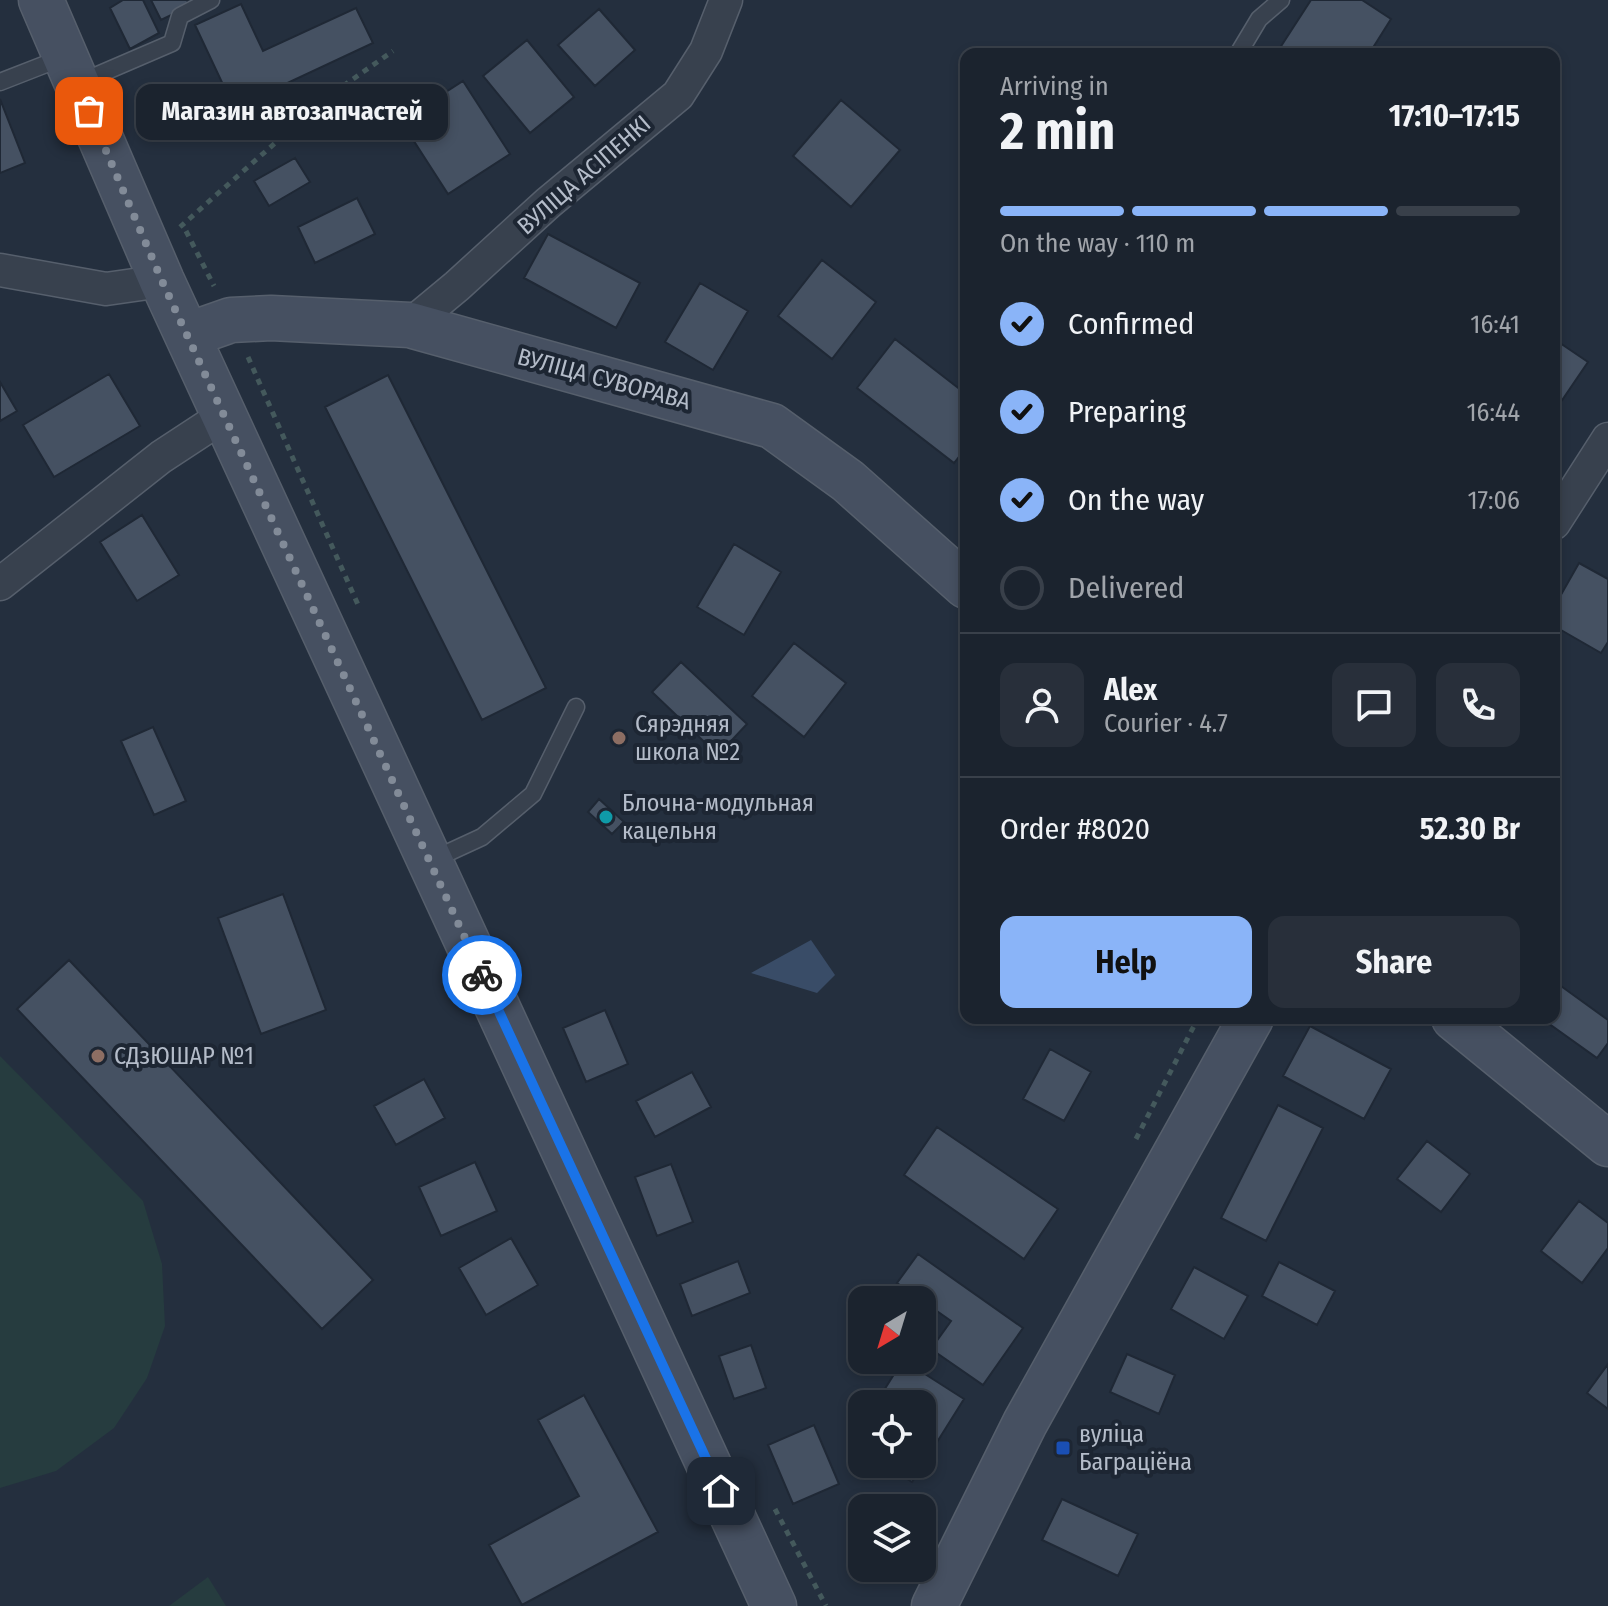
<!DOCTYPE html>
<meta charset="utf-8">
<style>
:root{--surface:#1b232e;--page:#282f3a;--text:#f1f3f6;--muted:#a0a4aa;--line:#39404a;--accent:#8ab4f8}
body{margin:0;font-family:"Fira Sans Condensed",sans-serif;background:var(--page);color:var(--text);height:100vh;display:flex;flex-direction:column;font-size:30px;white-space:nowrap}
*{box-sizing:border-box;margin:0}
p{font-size:26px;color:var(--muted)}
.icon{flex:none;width:44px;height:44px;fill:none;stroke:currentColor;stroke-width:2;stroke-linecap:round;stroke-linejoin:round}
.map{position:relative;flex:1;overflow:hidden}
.side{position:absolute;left:960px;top:48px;width:600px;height:976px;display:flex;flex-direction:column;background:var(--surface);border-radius:16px;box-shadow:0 4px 12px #0003,0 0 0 2px var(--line)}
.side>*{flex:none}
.needle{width:52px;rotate:218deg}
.tools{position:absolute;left:848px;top:1286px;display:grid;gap:16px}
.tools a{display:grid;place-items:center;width:88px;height:88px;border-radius:16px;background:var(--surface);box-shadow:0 4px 12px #0003,0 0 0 2px var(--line);font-size:40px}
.pin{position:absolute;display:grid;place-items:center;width:68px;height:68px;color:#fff;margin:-34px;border-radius:16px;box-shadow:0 4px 12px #0006}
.courier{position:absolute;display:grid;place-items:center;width:80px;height:80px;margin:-40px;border:6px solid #1a73e8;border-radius:50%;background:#fff;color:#222;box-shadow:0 2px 10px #0007}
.bubble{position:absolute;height:56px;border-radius:16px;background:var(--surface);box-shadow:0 4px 12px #0003,0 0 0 2px var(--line);font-size:26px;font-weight:700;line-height:56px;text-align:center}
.headline em{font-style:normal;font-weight:700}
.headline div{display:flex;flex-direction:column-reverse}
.headline{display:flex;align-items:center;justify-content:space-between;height:136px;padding:0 40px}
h1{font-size:52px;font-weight:700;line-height:60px}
.bar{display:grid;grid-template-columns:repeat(4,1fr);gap:12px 8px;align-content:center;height:96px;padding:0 40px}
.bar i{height:10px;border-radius:6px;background:var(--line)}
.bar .active{background:var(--accent)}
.bar p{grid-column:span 4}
.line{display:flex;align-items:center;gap:20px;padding:0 40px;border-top:2px solid var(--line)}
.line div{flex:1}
.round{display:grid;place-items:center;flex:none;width:84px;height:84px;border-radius:16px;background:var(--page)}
ol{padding:0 40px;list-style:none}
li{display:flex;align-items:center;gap:24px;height:88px}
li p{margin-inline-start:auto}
li .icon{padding:8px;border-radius:50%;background:var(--accent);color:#111;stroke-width:4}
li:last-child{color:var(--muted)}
li i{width:44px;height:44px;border:4px solid var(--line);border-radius:50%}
.button{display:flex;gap:16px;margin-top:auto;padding:16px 40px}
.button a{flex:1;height:92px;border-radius:16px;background:var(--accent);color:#111;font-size:32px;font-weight:700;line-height:92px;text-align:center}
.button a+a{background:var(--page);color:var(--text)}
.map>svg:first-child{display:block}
.green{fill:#263c3f}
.water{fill:#394c67}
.building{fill:#455162;stroke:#1f2835;stroke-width:2}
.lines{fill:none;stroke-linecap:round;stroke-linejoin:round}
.lane-casing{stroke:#565f6c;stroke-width:19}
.street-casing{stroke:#565f6c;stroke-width:35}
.secondary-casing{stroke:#565f6c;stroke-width:47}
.path{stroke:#44595c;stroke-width:5;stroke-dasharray:6 6;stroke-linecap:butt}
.lane{stroke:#38414e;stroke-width:16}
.street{stroke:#38414e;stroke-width:32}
.secondary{stroke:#465061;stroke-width:44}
.done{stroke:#828b98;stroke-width:8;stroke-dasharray:0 14.4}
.route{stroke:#1a73e8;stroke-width:10}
.education-dot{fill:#8d6e63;stroke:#1d2633;stroke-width:3}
.culture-dot{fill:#0f9aa8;stroke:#1d2633;stroke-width:3}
.transit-dot{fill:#1a4fb4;stroke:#1d2633;stroke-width:3}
.labels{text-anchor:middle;stroke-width:8;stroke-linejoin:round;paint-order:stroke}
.street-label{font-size:24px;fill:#b4bcc9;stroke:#1d2633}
.poi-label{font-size:24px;fill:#b4bcc9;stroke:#1d2633;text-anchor:start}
</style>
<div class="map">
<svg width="1608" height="1606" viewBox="0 0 1608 1606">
<rect width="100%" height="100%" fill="#242f3e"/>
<path class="green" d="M0,1056L143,1201L162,1264L165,1326L147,1378L114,1428L56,1471L0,1488Z
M208,1577L226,1606H169Z"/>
<path class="water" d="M811,940L835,975L817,993L751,973Z"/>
<path class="building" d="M123,0H143L159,33L130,49L110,8Z
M151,0H187L190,6L161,20Z
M1311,0H1362L1391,19L1369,54H1276Z
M241,4L263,51L356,8L373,43L234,108L195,25Z
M599,9L635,50L595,86L558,45Z
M527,40L574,97L530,133L483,76Z
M463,81L510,154L448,194L401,121Z
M0,99L25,163L0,173Z
M841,100L900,150L851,207L793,156Z
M295,158L310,182L269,206L254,181Z
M357,198L375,234L315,263L298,227Z
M548,234L640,283L616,328L524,278Z
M822,260L876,302L832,359L778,316Z
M700,283L748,311L713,370L665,342Z
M895,339L966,394V448L954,463L857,388Z
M1554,339L1588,362L1554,412Z
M109,374L140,426L54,477L23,425Z
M388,375L546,688L482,720L325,407Z
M0,382L17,411L0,421Z
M142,515L179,575L137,601L100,542Z
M734,544L781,572L744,635L697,607Z
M1579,563L1608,579V642L1601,653L1554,626V607Z
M794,643L846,683L804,737L752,696Z
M681,662L747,724L718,755L652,692Z
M153,727L186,801L154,815L121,741Z
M599,799L624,822L612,834L588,812Z
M283,894L326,1010L261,1034L218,918Z
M69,960L373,1280L322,1329L17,1009Z
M1554,981L1608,1020V1043L1597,1058L1541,1018H1554Z
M605,1010L628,1064L586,1082L563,1028Z
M1310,1026L1391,1069L1364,1119L1283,1076Z
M1050,1049L1091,1072L1064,1121L1023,1099Z
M692,1072L711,1107L655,1137L636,1101Z
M424,1079L445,1118L396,1145L374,1106Z
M1278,1105L1323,1128L1266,1241L1221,1218Z
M937,1127L1058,1209L1024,1259L904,1175Z
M1427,1141L1470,1174L1441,1212L1397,1179Z
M475,1162L497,1211L441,1236L419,1187Z
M671,1164L693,1222L657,1236L635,1177Z
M1579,1201L1608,1223V1248L1582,1283L1541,1251Z
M511,1238L538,1285L486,1315L459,1268Z
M918,1254L1023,1328L983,1385L931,1349L951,1321L897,1283Z
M738,1261L750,1293L692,1316L680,1284Z
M1279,1262L1335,1291L1317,1325L1262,1296Z
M1194,1267L1248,1296L1224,1339L1171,1309Z
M751,1345L766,1388L734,1399L719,1356Z
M1127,1354L1175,1375L1159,1414L1110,1392Z
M903,1360L964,1399L912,1482L883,1464H922V1404L876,1403Z
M1608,1364V1409L1587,1393Z
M584,1395L658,1532L522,1605L489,1545L579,1496L538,1420Z
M814,1425L839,1484L793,1504L768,1445Z
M1062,1499L1138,1534L1118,1576L1042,1540Z"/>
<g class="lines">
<defs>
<path id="lane" d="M1238,54L1259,19L1281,0
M0,82L64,57
M79,83L172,43L180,16L211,0
M430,861L482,837L533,794L576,707"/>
<path id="street" d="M0,270L106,289L162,281
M410,325L457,286L548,203L678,95L706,51L726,0
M1554,523L1608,439
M0,584L161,457L225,415"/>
<path id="secondary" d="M41,0L162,281L774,1606
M188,335L231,320L271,318L410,325L772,426L848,481L966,586
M1454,1018L1608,1144
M934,1606L1025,1423L1251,1018"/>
</defs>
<use href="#lane" class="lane-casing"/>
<use href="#street" class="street-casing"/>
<use href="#secondary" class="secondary-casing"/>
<path class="path" d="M180,227L326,98L393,51
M186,231L214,286
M248,357L359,607
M1136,1139L1198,1018
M775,1509L826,1606"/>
<use href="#lane" class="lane"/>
<use href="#street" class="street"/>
<use href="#secondary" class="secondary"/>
</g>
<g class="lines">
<path class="done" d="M89,111L162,281L482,975"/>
<path class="route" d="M482,975L721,1491"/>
</g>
<g class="education-dot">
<circle cx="619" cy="738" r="8"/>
<circle cx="98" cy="1056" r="8"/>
</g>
<circle class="culture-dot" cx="606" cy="817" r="8"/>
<rect class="transit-dot" x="1055" y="1440" width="16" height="16" rx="4"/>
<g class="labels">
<g class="street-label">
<text transform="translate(584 175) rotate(-41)" y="8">ВУЛІЦА АСІПЕНКІ</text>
<text transform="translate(604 379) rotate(15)" y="8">ВУЛІЦА СУВОРАВА</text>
</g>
<g class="poi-label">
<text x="635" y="732">Сярэдняя<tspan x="635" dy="28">школа №2</tspan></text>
<text x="622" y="811">Блочна-модульная<tspan x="622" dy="28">кацельня</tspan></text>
<text x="114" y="1064">СДзЮШАР №1</text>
<text x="1079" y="1442">вуліца<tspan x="1079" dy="28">Баграціёна</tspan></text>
</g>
</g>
</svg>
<div class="tools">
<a><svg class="needle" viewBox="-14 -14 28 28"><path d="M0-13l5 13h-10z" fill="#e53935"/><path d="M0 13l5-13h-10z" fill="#a0a4aa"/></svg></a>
<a><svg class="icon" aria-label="locate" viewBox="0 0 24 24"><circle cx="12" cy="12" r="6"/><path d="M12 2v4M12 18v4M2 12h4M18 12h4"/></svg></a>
<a><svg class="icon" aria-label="layers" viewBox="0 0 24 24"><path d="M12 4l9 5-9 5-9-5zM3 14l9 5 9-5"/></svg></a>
</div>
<div class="pin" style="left:89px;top:111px;background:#ea580c"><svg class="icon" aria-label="bag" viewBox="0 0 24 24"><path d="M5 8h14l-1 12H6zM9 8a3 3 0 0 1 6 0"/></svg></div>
<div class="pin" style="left:721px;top:1491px;background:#1f2937"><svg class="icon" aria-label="home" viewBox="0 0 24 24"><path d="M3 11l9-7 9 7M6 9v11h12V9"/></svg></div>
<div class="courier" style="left:482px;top:975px"><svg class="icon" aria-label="bike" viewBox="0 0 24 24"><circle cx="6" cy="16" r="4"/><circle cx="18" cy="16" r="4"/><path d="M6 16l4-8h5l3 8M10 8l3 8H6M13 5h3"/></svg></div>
<div class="bubble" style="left:136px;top:84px;width:312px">Магазин автозапчастей</div>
<section class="side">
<div class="headline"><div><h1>2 min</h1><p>Arriving in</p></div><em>17:10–17:15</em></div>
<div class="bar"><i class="active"></i><i class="active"></i><i class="active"></i><i></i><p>On the way · 110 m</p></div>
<ol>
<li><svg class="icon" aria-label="check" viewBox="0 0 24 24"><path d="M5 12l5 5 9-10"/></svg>Confirmed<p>16:41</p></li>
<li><svg class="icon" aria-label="check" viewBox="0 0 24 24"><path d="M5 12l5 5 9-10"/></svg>Preparing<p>16:44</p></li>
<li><svg class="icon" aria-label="check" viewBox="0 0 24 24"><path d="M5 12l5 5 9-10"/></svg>On the way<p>17:06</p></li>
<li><i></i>Delivered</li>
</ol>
<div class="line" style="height:144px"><a class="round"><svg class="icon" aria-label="person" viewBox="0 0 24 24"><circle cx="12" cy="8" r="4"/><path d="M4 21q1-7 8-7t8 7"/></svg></a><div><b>Alex</b><p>Courier · 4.7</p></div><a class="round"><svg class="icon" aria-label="chat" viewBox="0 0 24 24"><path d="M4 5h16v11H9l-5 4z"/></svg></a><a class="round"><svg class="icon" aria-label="phone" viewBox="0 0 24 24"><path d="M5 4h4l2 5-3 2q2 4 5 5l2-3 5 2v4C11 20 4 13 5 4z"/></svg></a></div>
<div class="line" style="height:104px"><div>Order #8020</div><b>52.30 Br</b></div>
<div class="button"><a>Help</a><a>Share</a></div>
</section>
</div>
